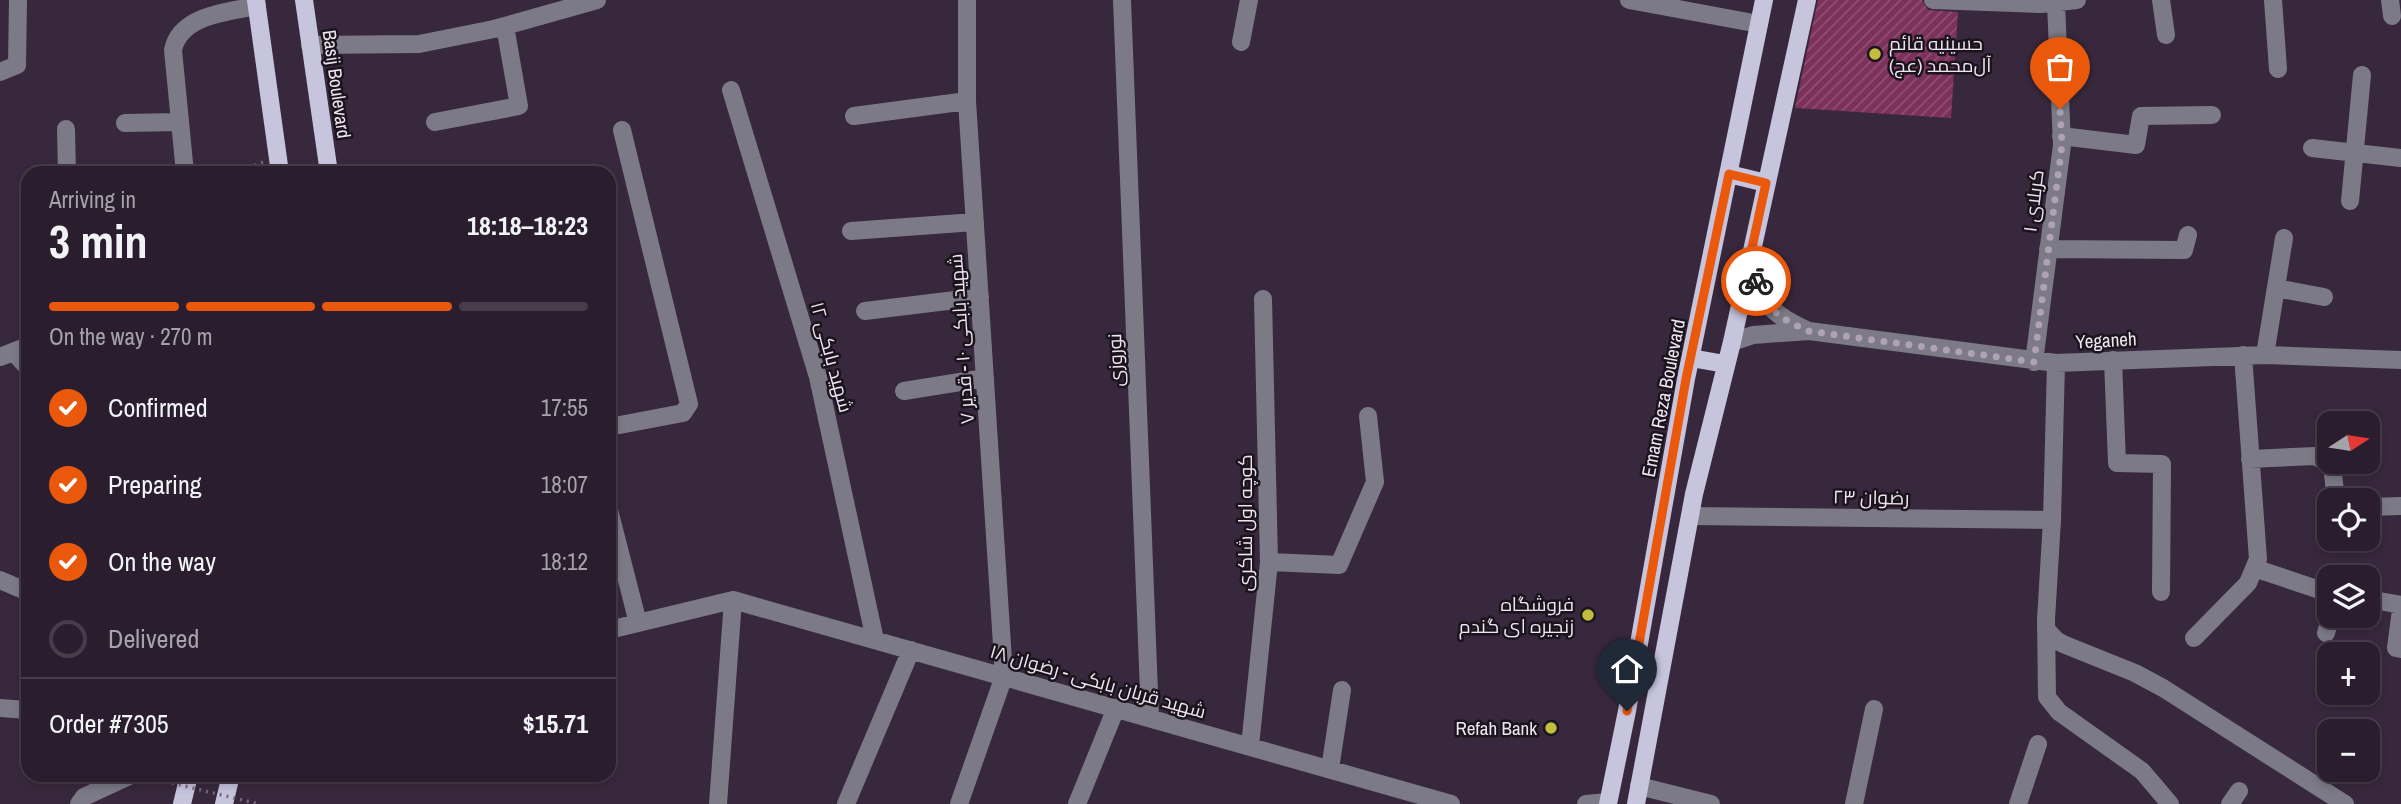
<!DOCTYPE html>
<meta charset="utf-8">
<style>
:root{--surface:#2a1e2e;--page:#362b3a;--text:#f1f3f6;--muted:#a5a2aa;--line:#463c4a;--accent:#ea580c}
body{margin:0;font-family:"Archivo Narrow",Cairo,sans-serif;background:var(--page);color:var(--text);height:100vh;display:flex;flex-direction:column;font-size:26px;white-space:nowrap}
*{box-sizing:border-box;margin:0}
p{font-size:23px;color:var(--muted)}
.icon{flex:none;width:38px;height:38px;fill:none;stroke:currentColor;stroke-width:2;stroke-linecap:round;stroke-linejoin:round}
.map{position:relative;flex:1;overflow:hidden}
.drawer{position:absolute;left:21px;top:166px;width:595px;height:616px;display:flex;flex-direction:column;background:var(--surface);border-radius:21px;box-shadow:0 4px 10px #0003,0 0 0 2px var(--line)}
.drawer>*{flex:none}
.needle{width:46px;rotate:78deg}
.tools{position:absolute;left:2317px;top:411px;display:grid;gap:14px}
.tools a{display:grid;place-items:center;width:63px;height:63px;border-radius:14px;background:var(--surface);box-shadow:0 4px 10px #0003,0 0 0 2px var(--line);font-size:35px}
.pin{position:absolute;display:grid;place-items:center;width:60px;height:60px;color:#fff;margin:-72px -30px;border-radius:50% 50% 50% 0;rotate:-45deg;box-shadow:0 0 7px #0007}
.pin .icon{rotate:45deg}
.courier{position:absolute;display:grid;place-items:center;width:70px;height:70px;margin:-35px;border:5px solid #ea580c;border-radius:50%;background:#fff;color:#222;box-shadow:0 2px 9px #0007}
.summary em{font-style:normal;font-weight:800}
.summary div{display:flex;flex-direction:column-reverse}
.summary{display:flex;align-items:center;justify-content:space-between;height:119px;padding:0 28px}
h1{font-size:46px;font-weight:800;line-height:52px}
.bar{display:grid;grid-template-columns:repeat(4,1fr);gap:10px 7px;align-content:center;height:84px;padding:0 28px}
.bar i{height:9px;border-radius:5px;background:var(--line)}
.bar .current{background:var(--accent)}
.bar p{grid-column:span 4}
.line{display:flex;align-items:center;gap:18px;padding:0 28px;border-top:2px solid var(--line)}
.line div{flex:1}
ol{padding:0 28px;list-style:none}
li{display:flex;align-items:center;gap:21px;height:77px}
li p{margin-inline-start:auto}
li .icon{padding:7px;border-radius:50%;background:var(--accent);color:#fff;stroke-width:4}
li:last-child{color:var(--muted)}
li i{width:38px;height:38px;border:4px solid var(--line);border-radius:50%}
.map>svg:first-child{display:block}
.building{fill:url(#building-hatch)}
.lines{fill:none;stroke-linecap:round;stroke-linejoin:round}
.path{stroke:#76677a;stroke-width:3.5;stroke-dasharray:2 5;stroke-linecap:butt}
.minor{stroke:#7b7a86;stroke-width:18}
.major{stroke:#c7c4de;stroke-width:18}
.path-bridge{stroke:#76677a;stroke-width:3.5;stroke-dasharray:2 5;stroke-linecap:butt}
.done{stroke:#afa2b2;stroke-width:7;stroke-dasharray:0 12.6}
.route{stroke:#ea580c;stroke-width:9}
.poi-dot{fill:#c3bd3f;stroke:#1b141d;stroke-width:2.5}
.labels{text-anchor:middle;stroke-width:5;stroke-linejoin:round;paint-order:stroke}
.poi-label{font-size:19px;fill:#efe4f1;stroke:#1b141d;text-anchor:end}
.street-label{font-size:19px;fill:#efe4f1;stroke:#1b141d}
</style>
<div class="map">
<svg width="2401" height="804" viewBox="0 0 2401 804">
<defs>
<pattern id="building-hatch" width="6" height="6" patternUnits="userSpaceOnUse" patternTransform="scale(1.75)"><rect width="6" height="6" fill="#7c315b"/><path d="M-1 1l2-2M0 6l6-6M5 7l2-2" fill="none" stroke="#8f4f73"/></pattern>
</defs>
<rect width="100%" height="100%" fill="#38283d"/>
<path class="building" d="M1818,0H1922L1928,10L1958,12L1951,118L1795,108Z"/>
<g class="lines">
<path class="path" d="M235,173L263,162"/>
<path class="minor" d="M1122,0L1150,718
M1629,0L1759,24
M1933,0L2041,4L2077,0
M2161,0L2166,35
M2273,0L2278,69
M2390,0L2392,16
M1241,42L1249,0
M310,45L419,44L494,29L597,0
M0,72L17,65L18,0
M731,90L818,377L875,640
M854,116L967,101
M435,122L519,106L505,26
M125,123L179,122
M66,129L67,173
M2061,136L2136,145L2141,116L2212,115
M2312,148L2401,158
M185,173L173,50C180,15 227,12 257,6
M2350,201L2362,75
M851,231L975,222
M2048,249L2184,250L2188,235
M1750,257C1759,300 1767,313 1809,331
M2276,288L2324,297
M865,311L980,297
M1732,342L1753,335L1809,331L2056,363L2265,355L2401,360
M14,352L28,368
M2265,355L2284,238
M0,357L28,346
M2113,360L2117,463L2162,464L2161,592
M2034,362L2062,145L2056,3
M2056,363L2052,520L2046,619L2047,697L2059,712L2142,771L2170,804
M904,391L985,378
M609,427L683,413L689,404L622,130
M2250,459L2315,456L2332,465L2336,500
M2368,507L2401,506
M609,510L638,623
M1690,516L2052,520
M1269,562L1339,565L1375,482L1368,416
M2254,568L2329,593
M0,580L28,592
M2368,599L2401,605
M2401,610L2396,648L2401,649
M2046,629L2056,640L2063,644L2135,673L2163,688L2345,804
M609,630L733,600L1451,804
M2326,633L2331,616
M2194,638L2248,583L2258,559L2243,355
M0,708L27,710L28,708
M1250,746L1269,562L1263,299
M1330,769L1342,690
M1639,786L1711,804
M79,804L84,797L131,775
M718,804L733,600
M846,804L911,650
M959,804L1004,676L967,101V0
M1077,804L1116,708
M1586,804L1608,802
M1854,804L1874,709
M2018,804L2038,744
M2230,804L2239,791"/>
<path class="major" d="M256,0L280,173
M304,0L329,173
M1729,174L1766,183
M1691,358L1725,364
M182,804L189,775
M224,804L231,775
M1608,804L1627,711L1686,379L1764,0
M1636,804L1694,494L1732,342L1807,0"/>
<path class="path-bridge" d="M172,783L259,804"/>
</g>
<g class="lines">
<path class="done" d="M1756,281C1771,312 1777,317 1808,331L2034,362L2062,145L2060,109"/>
<path class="route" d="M1627,711L1686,379L1729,174L1766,183L1750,257L1756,281"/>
</g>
<g class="poi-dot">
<circle cx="1875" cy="54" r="7"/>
<circle cx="1588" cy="615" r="7"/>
<circle cx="1551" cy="728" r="7"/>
</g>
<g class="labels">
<g class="poi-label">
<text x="1889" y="50" text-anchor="start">حسینیه قائم<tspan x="1889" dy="22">آل‌محمد (عج)</tspan></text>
<text x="1574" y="611">فروشگاه<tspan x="1574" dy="22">زنجیره ای گندم</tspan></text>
<text x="1537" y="735">Refah Bank</text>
</g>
<g class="street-label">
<text transform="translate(337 84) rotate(82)" y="7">Basij Boulevard</text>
<text transform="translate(2033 201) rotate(-83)" y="7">کربلای ۱</text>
<text transform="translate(961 339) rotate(-94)" y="7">شهید بابکی ۱۰ - قدیر ۷</text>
<text transform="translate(2106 340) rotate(-3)" y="7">Yeganeh</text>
<text transform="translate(832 357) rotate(75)" y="7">شهید بابکی ۱۲</text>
<text transform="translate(1115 360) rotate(-92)" y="7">نوروزی</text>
<text transform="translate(1663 398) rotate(-79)" y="7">Emam Reza Boulevard</text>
<text transform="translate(1871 497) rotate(1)" y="7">رضوان ۲۳</text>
<text transform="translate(1245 523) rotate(-90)" y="7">کوچه اول شاکری</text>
<text transform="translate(1098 681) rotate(16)" y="7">شهید قربان بابکی - رضوان ۱۸</text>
</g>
</g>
</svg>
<div class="tools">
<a><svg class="needle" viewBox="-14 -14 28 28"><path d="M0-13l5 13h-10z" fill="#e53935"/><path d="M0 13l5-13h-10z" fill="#a5a2aa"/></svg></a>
<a><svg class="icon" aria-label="locate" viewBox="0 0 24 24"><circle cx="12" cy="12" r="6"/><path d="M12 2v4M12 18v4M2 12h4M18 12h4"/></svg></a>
<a><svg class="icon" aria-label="layers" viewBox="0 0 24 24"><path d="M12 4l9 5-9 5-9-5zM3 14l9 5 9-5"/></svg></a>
<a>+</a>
<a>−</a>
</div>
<div class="pin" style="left:2060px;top:109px;background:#ea580c"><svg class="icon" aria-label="bag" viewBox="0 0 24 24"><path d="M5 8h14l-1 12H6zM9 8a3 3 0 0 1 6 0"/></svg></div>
<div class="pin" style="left:1627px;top:711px;background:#1f2937"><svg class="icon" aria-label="home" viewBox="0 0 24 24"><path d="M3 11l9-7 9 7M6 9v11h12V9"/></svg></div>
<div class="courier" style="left:1756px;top:281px"><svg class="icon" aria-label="bike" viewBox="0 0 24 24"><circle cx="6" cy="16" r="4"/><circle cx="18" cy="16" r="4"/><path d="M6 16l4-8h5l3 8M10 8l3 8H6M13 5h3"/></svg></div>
<section class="drawer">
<div class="summary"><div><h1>3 min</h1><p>Arriving in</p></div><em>18:18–18:23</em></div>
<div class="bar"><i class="current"></i><i class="current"></i><i class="current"></i><i></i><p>On the way · 270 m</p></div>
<ol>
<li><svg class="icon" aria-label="check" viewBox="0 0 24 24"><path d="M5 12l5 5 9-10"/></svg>Confirmed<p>17:55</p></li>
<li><svg class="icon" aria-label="check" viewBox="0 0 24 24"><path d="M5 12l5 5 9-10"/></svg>Preparing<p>18:07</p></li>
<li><svg class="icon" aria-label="check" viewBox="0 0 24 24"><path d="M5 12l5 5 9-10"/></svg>On the way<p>18:12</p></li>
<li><i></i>Delivered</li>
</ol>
<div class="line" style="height:91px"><div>Order #7305</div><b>$15.71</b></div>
</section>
</div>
